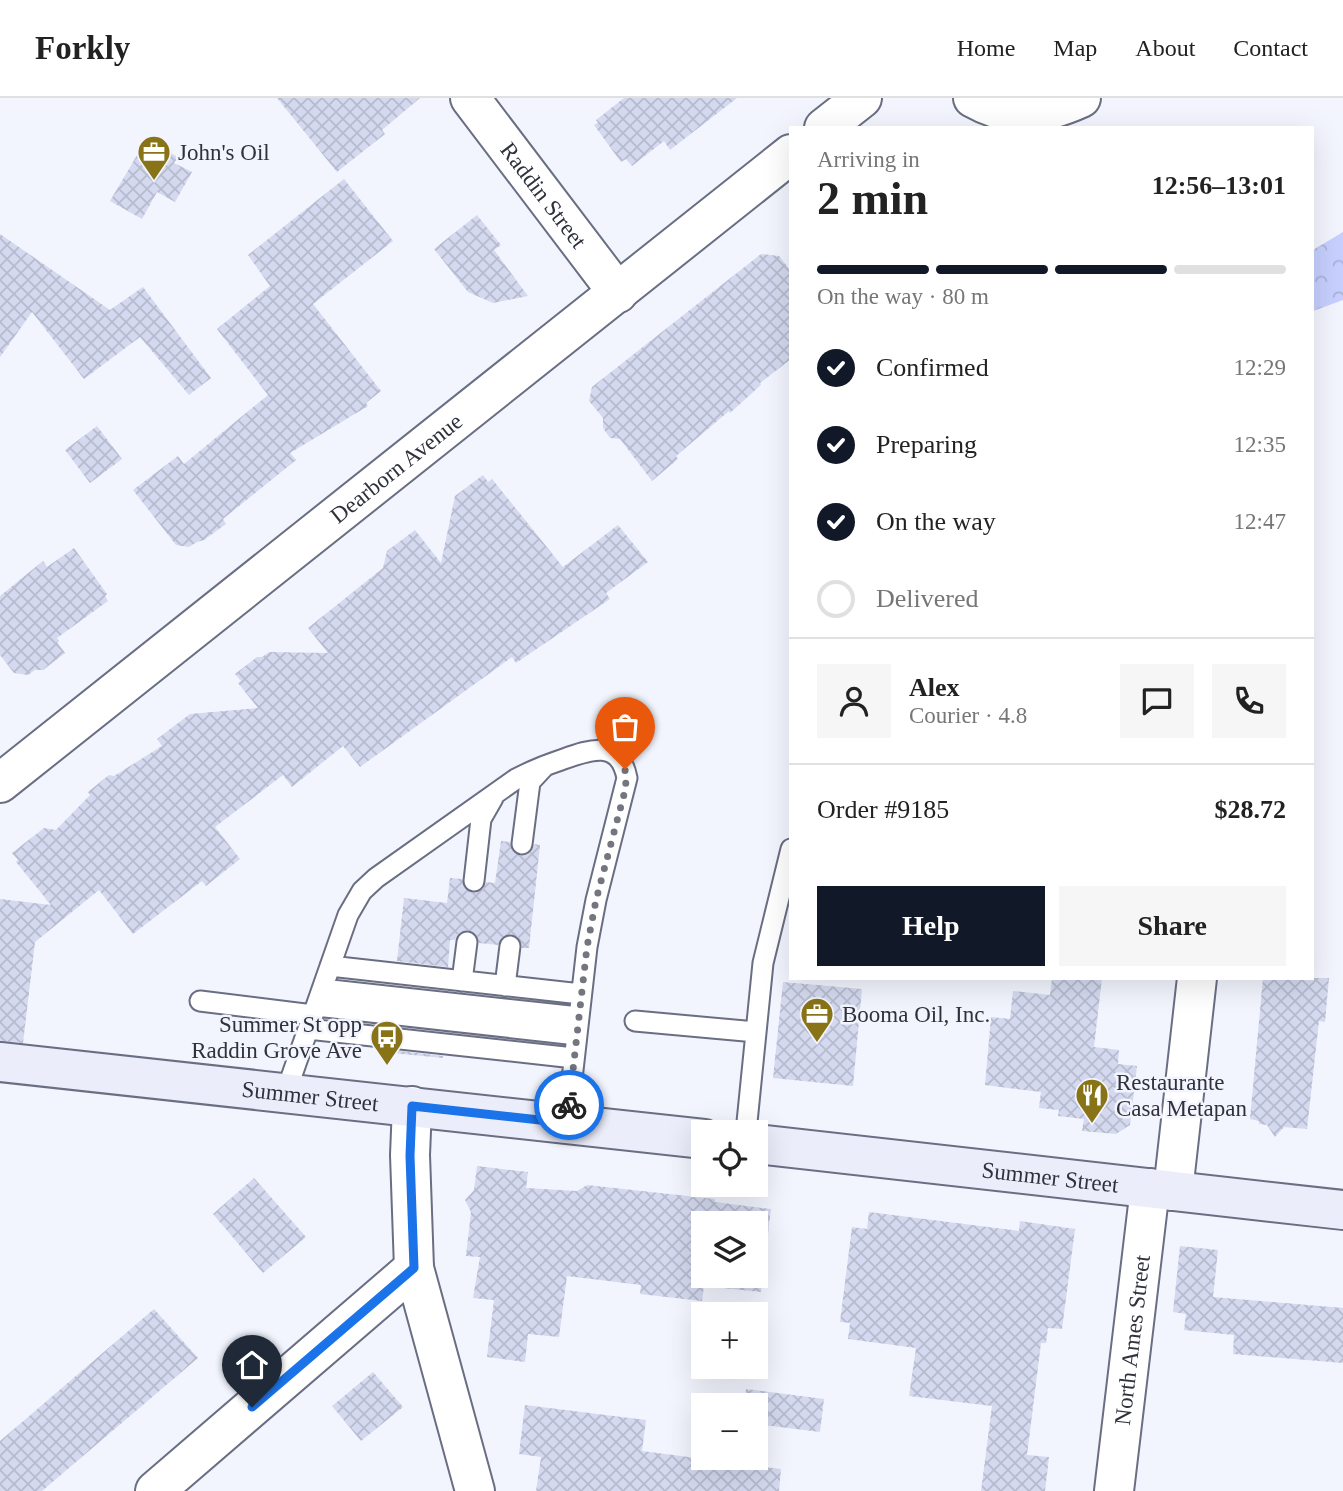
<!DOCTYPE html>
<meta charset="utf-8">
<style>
:root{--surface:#fff;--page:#f6f6f6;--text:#222;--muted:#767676;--line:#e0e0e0;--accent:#111827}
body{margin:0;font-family:"Times New Roman",serif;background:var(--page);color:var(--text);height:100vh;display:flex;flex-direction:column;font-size:26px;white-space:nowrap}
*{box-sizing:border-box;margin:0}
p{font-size:23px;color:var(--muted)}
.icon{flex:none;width:38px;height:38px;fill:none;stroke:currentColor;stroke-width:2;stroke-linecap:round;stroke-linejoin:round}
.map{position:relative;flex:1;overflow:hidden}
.sheet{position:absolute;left:789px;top:28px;width:525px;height:854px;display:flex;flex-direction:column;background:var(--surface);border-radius:0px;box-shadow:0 7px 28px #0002}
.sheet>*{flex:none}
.tools{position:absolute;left:691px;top:1022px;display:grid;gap:14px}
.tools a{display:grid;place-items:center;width:77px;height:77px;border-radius:0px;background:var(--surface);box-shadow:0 7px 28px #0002;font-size:35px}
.pin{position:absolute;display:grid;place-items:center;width:60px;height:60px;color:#fff;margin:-72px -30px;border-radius:50% 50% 50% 0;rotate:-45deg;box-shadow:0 0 7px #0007}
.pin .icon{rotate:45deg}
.courier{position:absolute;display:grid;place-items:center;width:70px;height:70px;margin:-35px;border:5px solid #1a73e8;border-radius:50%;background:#fff;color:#222;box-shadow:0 2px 9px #0007}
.overview em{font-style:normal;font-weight:600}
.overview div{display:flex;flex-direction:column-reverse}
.overview{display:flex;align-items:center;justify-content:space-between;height:119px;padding:0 28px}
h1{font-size:46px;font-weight:600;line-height:52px}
.bar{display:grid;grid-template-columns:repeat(4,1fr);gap:10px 7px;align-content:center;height:84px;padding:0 28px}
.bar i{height:9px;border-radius:5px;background:var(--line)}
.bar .active{background:var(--accent)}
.bar p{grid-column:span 4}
.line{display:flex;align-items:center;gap:18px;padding:0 28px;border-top:2px solid var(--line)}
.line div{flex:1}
.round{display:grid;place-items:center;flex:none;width:74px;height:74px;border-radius:0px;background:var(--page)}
ol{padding:0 28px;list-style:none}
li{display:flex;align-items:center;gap:21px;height:77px}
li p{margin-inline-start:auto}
li .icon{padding:7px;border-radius:50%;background:var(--accent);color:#fff;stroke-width:4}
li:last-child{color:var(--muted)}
li i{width:38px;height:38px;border:4px solid var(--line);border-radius:50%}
.action{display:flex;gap:14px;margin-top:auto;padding:14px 28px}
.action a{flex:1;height:80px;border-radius:0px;background:var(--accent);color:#fff;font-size:28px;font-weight:600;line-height:80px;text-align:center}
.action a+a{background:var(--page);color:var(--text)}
header{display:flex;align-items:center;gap:42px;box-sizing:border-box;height:98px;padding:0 35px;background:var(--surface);border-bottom:2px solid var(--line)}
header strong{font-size:33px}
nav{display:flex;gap:38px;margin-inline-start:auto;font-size:24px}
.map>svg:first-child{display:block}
.forest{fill:url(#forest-crowns)}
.building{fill:url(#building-cross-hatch);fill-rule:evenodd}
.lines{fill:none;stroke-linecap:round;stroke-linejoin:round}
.service-casing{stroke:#696e82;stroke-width:23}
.minor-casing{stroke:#696e82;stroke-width:42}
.secondary-casing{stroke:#696e82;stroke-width:42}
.service{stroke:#fff;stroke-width:19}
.minor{stroke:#fff;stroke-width:38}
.secondary{stroke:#ebedfa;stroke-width:38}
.done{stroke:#74767f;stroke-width:7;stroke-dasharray:0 12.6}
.route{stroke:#1a73e8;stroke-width:9}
.labels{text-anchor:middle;stroke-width:5;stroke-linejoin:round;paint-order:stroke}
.poi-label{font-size:23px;fill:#30323b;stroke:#f2f5fe;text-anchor:start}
.street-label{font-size:23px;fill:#30323b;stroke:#f2f5fe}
</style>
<header>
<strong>Forkly</strong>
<nav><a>Home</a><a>Map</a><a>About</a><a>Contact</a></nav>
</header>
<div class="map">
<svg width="1343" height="1393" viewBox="0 0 1343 1393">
<defs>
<pattern id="forest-crowns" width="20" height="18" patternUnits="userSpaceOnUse" patternTransform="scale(1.75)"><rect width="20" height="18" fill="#c6cffd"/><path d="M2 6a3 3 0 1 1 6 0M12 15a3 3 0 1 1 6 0" fill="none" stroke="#aab2da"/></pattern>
<pattern id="building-cross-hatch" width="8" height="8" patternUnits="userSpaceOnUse" patternTransform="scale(1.75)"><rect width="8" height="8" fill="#d4d9ef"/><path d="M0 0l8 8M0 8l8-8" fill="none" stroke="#b6bbce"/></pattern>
</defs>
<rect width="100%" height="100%" fill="#f2f5fe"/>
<path class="forest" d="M1343,134V202L1313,213V152Z"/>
<path class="building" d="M277,0H420L382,32L385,36L337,74Z
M624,0H737L670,52L664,43L632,68L626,61L621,64L594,27L598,25L596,22Z
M146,42L178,59L174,65L192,74L175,104L157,94L142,121L110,103Z
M344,81L393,143L313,206L381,293L366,305L368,308L290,355L296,362L223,421L226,426L204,442L197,444L189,449L176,447L133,392L178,358L184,366L268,297L217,231L270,188L248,157Z
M477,117L501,147L494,152L528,198L493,205L468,194L434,151Z
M0,136L110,212L143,189L211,280L189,297L140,239L84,281L32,214L0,259Z
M761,156L779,158L791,173V261L760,285L761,287L730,315L729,313L676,358L678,361L652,383L620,341L610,340L603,330V320L589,303L592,289Z
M97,328L122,361L90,385L65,352Z
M483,377L488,384L492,381L563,469L618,427L648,464L606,495L610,501L516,565L512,559L360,669L343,648L292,689L283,677L215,729L240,761L206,788L202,783L133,836L99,792L35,844L23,945L0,943V801L51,807L16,764L18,762L12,755L44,730L56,732L90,697L88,694L109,677L114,678L162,648L157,641L190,616L258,610L238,585L241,583L235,576L257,559H262L269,554L328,555L308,530L383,470L387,453L415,432L441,465L455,398Z
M74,450L107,496L105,498L108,503L57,540L59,543L57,544L65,555L43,572H35L28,577L14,575L0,557V498L43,463L47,469Z
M501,743L510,744L514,755L521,758L531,754L534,746L540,747L529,850H522L518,839L511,836L501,840L498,847L479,845L475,835L468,832L458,836L455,842H450L448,869L397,863L404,800L447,805L450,780L462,781L466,792L473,795L483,791L486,784L495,785Z
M1052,880H1102L1094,949L1119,952L1118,966L1137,968L1130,1027L1116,1036L1082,1033L1084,1021L1058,1018L1059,1012L1039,1010L1041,994L985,987L991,919L1010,921L1013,893L1050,897Z
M1263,880H1329L1325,924L1319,923L1307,1031L1284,1029L1275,1039L1267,1027L1259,1026V1023L1250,1021Z
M783,884L862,891L853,988L773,980Z
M382,951L443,958V960L382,954Z
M477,1068L528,1074L526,1090L577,1093L587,1087L715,1101V1104L771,1111L761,1194L704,1188L702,1203L640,1196L641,1187L567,1178L559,1239L528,1236L525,1264L487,1259L494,1202L473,1200L480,1159L466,1158L471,1114L465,1102L474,1092ZM704,1125H756V1178H704Z
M254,1080L306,1139L263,1175L213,1116Z
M869,1114L1019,1133L1020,1123L1075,1131L1062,1231L1048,1230L1046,1245H1041L1027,1357L1049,1359L1045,1393H981L992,1308L909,1298L916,1250L848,1241L850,1225L840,1224L852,1129L867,1131Z
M1180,1148L1218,1152L1213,1199L1343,1210V1265L1233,1256L1234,1237L1184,1232L1186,1216L1173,1214Z
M154,1211L198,1260L42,1393H0V1343Z
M373,1274L403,1309L361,1343L332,1308Z
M746,1291L824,1301L820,1334L756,1326V1307H744Z
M525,1307L646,1322L642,1353L781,1371L779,1393H536L541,1359L519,1356Z"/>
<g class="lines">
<defs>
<path id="service" d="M522,746L530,684L544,669
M474,783L481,721L493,700
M330,868L581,896
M462,883L467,844
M505,888L510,848
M322,891L579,919
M200,903L313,917
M316,908L577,937
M635,923L756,934
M308,931L574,960
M286,994L348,817L362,793L376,780L516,681C531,673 546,667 561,662C589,652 619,640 627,680L596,802L587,849L567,1025
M746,1034L763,865L791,751"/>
<g id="minor">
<path id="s1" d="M470,0L618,195"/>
<path d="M973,0C1012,22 1041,18 1081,0"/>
<path d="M824,30L862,0"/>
<path id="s2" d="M0,685L791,56"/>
<path d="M412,1008L410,1057L414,1170L475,1393"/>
<path d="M1173,1093L1197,880"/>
<path d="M155,1393L414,1170"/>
<path id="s3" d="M1114,1393L1150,1090"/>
</g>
<g id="secondary">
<path id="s4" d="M0,964L704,1041"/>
<path id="s5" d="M756,1046L1343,1112"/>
</g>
</defs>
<use href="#service" class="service-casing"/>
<use href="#minor" class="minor-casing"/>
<use href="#secondary" class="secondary-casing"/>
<use href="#service" class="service"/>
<use href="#minor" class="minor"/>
<use href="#secondary" class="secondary"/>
</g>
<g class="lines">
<path class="done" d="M569,1007L587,849L596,802L626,689L625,671"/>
<path class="route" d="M252,1309L414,1170L410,1058L412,1008L567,1025L569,1007"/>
</g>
<defs>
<symbol id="office-pin" viewBox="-11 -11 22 30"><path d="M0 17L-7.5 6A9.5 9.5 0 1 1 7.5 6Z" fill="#887316" stroke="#f2f5fe"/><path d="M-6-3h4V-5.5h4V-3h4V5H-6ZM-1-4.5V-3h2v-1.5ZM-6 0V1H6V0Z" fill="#fff"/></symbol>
<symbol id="bus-pin" viewBox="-11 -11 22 30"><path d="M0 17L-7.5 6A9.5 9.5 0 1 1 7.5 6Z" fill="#887316" stroke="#f2f5fe"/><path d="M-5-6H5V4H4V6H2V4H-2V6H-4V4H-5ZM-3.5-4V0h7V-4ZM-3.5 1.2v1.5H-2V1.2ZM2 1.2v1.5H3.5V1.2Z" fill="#fff"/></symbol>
<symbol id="restaurant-pin" viewBox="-11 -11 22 30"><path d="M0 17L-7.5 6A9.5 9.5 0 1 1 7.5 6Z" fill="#887316" stroke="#f2f5fe"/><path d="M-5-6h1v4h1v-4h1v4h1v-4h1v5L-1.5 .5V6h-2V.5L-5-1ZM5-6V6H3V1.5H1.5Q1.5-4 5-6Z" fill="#fff"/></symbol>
</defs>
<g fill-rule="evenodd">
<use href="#office-pin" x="135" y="35" width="38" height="52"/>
<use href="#office-pin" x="798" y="897" width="38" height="52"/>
<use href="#bus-pin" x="368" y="920" width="38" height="52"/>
<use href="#restaurant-pin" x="1073" y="978" width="38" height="52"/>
</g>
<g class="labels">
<g class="poi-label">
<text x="178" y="62">John's Oil</text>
<text x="842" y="924">Booma Oil, Inc.</text>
<text x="362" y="934" text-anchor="end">Summer St opp<tspan x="362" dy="26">Raddin Grove Ave</tspan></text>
<text x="1116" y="992">Restaurante<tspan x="1116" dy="26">Casa Metapan</tspan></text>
</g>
<g class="street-label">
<text dy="8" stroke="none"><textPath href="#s1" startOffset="122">Raddin Street</textPath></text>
<text dy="8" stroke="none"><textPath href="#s2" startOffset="506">Dearborn Avenue</textPath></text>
<text dy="8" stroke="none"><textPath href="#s4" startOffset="312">Summer Street</textPath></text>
<text dy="8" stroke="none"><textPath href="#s5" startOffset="296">Summer Street</textPath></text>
<text dy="8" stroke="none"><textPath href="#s3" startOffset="152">North Ames Street</textPath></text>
</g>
</g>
</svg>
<div class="tools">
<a><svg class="icon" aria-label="locate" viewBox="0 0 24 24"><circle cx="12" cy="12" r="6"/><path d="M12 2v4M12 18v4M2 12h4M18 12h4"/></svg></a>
<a><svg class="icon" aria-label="layers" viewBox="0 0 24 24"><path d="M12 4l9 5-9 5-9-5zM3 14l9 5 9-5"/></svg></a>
<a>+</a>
<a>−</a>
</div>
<div class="pin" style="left:625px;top:671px;background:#ea580c"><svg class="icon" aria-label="bag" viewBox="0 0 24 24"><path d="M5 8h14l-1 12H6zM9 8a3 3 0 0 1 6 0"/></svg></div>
<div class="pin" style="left:252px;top:1309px;background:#1f2937"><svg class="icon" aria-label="home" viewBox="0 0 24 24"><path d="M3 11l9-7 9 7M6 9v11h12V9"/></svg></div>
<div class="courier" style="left:569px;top:1007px"><svg class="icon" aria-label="bike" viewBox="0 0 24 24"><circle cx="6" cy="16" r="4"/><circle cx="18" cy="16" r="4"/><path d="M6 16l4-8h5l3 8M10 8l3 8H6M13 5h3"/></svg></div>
<section class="sheet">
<div class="overview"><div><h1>2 min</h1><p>Arriving in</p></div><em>12:56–13:01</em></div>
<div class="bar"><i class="active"></i><i class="active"></i><i class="active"></i><i></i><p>On the way · 80 m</p></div>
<ol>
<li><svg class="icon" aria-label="check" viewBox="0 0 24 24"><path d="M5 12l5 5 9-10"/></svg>Confirmed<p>12:29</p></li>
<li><svg class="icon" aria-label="check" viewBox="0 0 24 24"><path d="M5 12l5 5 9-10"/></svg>Preparing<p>12:35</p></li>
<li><svg class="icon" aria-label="check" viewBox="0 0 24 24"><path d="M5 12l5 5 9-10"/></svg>On the way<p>12:47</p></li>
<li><i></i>Delivered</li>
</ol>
<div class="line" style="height:126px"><a class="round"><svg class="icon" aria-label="person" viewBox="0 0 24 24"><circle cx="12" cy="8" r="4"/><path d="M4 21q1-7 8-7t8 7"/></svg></a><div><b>Alex</b><p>Courier · 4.8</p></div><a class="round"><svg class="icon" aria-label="chat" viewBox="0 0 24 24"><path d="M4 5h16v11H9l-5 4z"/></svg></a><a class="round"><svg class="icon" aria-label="phone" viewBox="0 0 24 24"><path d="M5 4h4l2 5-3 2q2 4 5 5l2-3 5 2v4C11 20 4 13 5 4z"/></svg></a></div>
<div class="line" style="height:91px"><div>Order #9185</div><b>$28.72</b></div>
<div class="action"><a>Help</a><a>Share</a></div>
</section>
</div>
